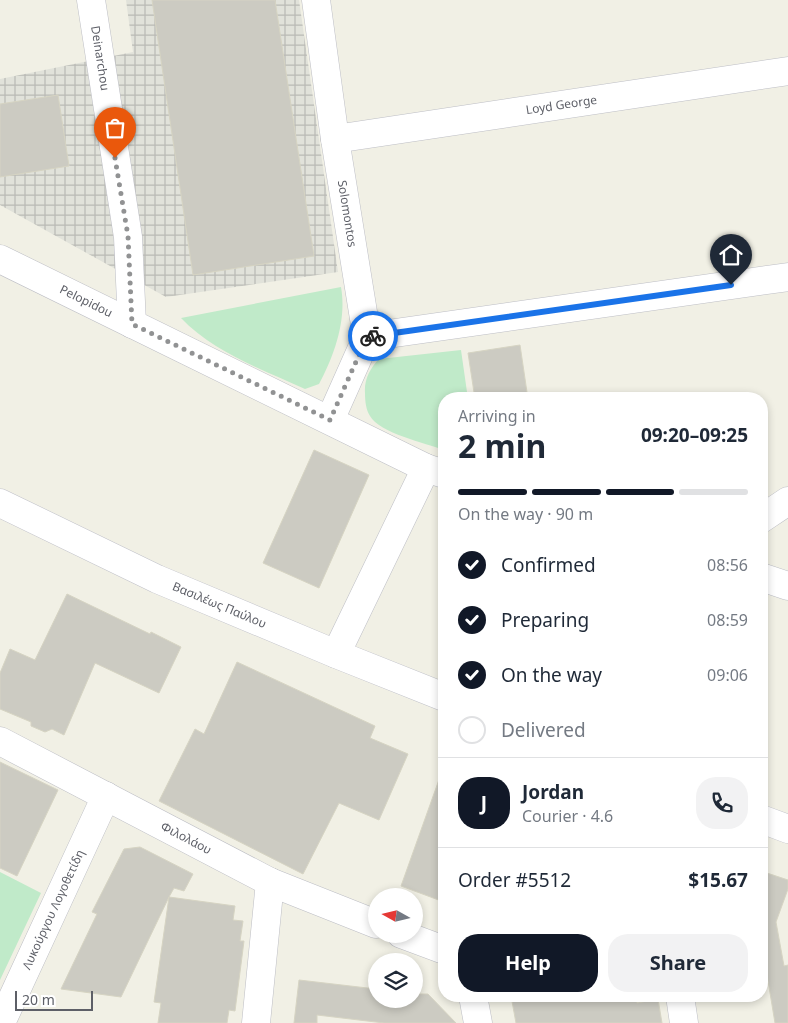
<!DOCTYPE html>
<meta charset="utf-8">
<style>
:root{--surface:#fff;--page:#f2f2f3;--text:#1f2937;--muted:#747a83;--line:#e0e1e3;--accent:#111827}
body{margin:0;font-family:"Noto Sans",sans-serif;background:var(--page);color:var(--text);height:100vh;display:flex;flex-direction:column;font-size:19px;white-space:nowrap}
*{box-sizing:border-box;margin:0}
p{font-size:16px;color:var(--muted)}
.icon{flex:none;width:28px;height:28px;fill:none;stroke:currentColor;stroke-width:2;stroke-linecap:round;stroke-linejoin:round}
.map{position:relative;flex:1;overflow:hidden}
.sheet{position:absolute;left:438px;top:392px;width:330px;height:610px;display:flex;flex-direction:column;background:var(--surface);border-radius:20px;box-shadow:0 2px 8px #0003}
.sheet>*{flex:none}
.needle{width:32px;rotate:278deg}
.controls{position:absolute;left:368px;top:888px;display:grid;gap:10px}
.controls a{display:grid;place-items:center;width:55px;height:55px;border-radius:50%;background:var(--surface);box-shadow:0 2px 8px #0003;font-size:25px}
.scale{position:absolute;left:15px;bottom:12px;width:78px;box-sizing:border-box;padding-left:5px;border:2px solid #5d5f67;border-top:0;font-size:14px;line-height:18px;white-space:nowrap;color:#5d5f67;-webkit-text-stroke:4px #fff;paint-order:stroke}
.pin{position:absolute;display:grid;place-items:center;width:42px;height:42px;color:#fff;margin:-51px -21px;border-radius:50% 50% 50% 0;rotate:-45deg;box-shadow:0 0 5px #0007}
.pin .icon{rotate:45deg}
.courier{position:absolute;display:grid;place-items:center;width:50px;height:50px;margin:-25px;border:4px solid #1a73e8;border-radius:50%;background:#fff;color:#222;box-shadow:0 1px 6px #0007}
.overview em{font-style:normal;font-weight:700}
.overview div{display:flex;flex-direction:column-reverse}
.overview{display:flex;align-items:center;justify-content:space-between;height:85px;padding:0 20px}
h1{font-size:32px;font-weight:700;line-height:38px}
.bar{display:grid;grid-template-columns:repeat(4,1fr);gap:8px 5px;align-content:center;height:60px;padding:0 20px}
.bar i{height:6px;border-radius:4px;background:var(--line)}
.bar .on{background:var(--accent)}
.bar p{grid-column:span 4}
.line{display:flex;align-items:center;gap:12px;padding:0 20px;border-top:1px solid var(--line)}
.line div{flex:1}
.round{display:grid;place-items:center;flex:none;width:52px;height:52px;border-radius:20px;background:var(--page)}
ol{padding:0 20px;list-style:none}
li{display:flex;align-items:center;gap:15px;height:55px}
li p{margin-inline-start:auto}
li .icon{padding:5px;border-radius:50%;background:var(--accent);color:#fff;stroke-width:4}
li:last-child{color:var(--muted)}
li i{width:28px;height:28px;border:2px solid var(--line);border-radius:50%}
.primary-button{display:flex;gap:10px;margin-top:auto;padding:10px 20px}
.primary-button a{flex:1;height:58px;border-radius:20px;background:var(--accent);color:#fff;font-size:20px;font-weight:700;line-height:58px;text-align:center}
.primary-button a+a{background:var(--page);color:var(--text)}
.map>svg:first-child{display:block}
.industrial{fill:url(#industrial-grid)}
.green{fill:#c0eac9}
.building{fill:#cccbc2;stroke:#d6d4c3}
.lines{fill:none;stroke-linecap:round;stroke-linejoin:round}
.street-casing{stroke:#bdbec5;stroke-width:29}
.secondary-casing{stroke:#c0c1c9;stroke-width:29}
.street{stroke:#fff;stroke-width:28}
.secondary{stroke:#fff;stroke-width:28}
.done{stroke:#919293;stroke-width:5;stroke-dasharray:0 9}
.route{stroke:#1a73e8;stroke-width:6}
.labels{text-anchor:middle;stroke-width:4;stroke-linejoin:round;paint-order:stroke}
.street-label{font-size:12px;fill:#5d5f67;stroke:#fff}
</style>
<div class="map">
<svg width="788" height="1023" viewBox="0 0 788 1023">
<defs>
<pattern id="industrial-grid" width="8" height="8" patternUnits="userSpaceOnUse" patternTransform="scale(1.25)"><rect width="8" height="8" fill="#e1e2da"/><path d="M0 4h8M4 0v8" fill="none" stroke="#babab5"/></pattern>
</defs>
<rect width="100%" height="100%" fill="#f1f0e5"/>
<path class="industrial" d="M126,0H299L338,272L166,297L0,205V79L133,52Z"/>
<path class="green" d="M341,287C347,320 334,356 319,384L305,389C263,370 213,352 181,318Z
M461,350L468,399H444V450C426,443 379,433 370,416C366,410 365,401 365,393C364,380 370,368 379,359Z
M0,872L41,893L0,980Z"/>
<path class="building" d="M152,0H275L314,256L193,275Z
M58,95L69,166L0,177V104Z
M520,345L528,399H475L468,353Z
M314,450L369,475L319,588L263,563Z
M67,594L150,634L151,632L181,647L159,693L95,663L64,735L52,729L45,732L31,726V722L0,709V673L10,649L35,660Z
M237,662L375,726L370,738L408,754L379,820L339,803L303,874L159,801L195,729L204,734Z
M0,762L58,790L17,876L0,868Z
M441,774H444V902L401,886Z
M140,847L193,874L184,891L174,888L169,897L235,906L233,920L243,921L240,941H244L235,1011L229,1010L227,1023H158L161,1003L154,1002L169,897L121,997L61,989L97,914L92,912L124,849Z
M761,871L788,880V889L776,922L784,966L788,965V1023H775L766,969L761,970Z
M299,980L376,989V999H414V994H428L456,1023H384L317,1015V1023H294Z
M511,996H636L637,1003L658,999L662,1023H516Z"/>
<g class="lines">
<defs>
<g id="street">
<path id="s1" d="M91,0L128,237L132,324"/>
<path id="s2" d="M316,0L335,139L367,337L330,420"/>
<path id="s3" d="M335,139L788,71"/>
<path id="s4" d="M0,259L426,468L444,474"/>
<path d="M367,337L788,277"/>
<path d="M761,519L788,501"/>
<path d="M761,577L788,586"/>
<path d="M336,654L426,468"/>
<path id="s5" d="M0,741L270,882L376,924"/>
<path d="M401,934L444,950"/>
<path d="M473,996L478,1023"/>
<path d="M680,996L684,1023"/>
<path id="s6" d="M1,1023L106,796"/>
<path d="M256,1023L270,882"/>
</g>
<g id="secondary">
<path id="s7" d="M0,503L157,579L336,654L444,697"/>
<path d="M761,819L788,829"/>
</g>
</defs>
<use href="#street" class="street-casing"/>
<use href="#secondary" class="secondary-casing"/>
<use href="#street" class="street"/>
<use href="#secondary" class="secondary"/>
</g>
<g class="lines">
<path class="done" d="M115,158L128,236L132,324L330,420L367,337L373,336"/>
<path class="route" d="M373,336L731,285"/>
</g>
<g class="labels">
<g class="street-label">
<text dy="4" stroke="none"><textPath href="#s1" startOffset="59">Deinarchou</textPath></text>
<text dy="4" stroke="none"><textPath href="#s3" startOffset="229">Loyd George</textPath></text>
<text dy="4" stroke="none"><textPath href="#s2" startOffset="216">Solomontos</textPath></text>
<text dy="4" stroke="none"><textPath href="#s4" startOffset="96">Pelopidou</textPath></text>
<text dy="4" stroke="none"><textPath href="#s7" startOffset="242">Βασιλέως Παύλου</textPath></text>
<text dy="4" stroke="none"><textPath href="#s5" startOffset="210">Φιλολάου</textPath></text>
<text dy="4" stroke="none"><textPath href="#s6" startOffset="125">Λυκούργου Λογοθετίδη</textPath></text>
</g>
</g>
</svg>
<div class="controls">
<a><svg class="needle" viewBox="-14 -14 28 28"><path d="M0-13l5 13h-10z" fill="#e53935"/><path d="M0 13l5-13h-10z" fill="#747a83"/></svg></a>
<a><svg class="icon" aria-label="layers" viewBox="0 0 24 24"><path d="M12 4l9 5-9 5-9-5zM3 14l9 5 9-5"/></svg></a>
</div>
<div class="scale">20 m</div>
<div class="pin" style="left:115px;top:158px;background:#ea580c"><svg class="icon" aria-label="bag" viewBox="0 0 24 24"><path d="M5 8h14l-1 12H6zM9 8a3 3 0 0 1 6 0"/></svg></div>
<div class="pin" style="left:731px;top:285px;background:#1f2937"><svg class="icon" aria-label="home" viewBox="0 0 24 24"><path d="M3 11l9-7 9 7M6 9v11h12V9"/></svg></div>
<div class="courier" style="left:373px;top:336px"><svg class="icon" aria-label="bike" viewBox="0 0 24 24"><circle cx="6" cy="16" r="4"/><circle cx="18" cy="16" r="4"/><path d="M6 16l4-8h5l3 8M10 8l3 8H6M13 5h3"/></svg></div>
<section class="sheet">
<div class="overview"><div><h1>2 min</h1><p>Arriving in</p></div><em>09:20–09:25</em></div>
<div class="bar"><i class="on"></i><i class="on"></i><i class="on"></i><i></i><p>On the way · 90 m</p></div>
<ol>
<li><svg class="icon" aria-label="check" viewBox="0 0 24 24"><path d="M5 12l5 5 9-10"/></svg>Confirmed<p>08:56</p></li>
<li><svg class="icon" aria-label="check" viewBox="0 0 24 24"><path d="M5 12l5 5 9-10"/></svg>Preparing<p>08:59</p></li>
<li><svg class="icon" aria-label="check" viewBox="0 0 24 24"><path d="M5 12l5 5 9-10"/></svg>On the way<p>09:06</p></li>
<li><i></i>Delivered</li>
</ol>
<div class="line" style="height:90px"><b class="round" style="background:var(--accent);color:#fff">J</b><div><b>Jordan</b><p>Courier · 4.6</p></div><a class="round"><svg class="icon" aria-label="phone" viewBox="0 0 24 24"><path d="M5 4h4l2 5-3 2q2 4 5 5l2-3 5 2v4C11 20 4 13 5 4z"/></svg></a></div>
<div class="line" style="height:65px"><div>Order #5512</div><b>$15.67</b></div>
<div class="primary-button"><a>Help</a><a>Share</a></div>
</section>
</div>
